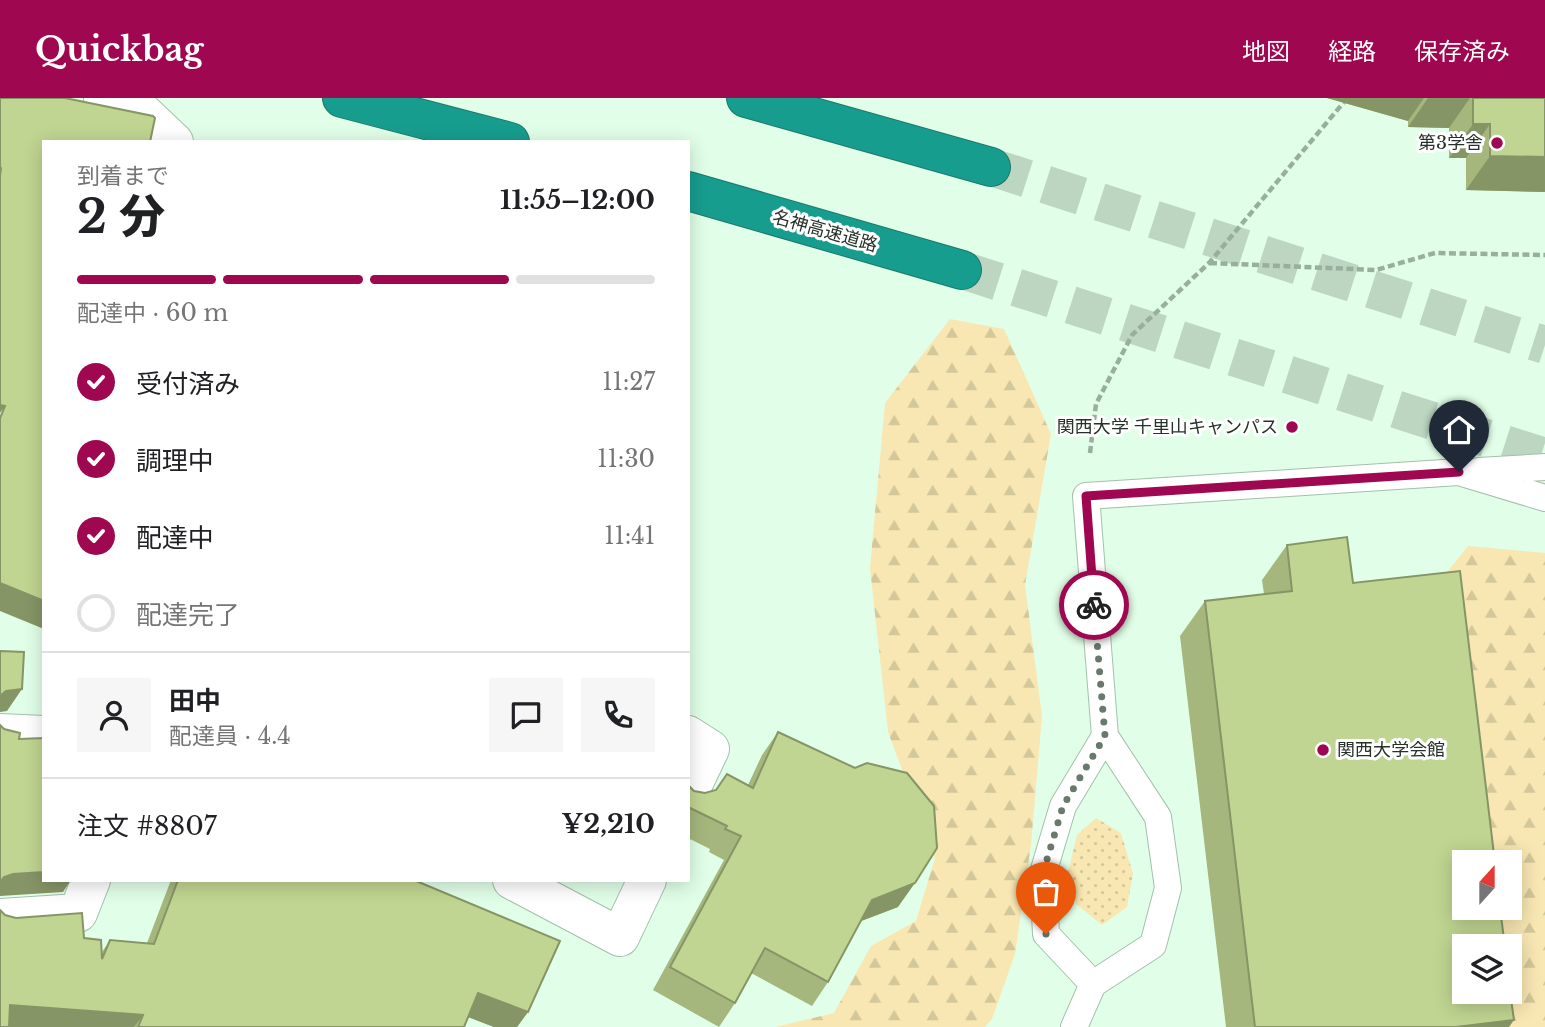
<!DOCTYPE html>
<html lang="ja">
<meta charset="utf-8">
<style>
:root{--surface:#fff;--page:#f6f6f6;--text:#202124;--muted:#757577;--line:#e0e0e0;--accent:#9f0850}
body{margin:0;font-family:"Libre Baskerville","Noto Sans JP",serif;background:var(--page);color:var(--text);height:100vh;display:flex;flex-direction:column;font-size:26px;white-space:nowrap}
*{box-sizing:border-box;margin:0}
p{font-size:23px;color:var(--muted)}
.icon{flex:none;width:38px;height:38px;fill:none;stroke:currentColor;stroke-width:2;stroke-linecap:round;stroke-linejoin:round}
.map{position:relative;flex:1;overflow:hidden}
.details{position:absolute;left:42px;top:42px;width:648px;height:742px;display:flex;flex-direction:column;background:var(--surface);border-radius:0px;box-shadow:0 4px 18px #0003}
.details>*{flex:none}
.needle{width:46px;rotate:21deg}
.controls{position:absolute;left:1452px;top:752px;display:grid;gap:14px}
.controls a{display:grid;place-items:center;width:70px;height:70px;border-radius:0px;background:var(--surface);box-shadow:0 4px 18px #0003;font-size:35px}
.pin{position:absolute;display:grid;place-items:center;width:60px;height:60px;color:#fff;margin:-72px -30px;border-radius:50% 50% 50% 0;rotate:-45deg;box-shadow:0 0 7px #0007}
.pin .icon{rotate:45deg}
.courier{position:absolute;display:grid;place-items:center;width:70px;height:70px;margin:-35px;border:5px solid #9f0850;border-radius:50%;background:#fff;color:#222;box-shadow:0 2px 9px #0007}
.headline em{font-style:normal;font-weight:800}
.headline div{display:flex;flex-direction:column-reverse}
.headline{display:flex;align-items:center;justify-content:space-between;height:119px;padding:0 35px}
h1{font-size:46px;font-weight:800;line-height:52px}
.bar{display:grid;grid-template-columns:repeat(4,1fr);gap:10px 7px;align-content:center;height:84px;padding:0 35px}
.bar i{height:9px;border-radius:5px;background:var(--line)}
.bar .on{background:var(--accent)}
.bar p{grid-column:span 4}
.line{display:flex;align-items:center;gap:18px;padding:0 35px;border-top:2px solid var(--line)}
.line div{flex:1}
.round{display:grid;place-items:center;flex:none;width:74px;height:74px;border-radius:0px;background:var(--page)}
ol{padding:0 35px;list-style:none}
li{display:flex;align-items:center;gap:21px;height:77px}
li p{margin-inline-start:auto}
li .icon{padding:7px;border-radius:50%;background:var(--accent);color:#fff;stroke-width:4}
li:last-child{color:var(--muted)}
li i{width:38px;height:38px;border:4px solid var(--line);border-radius:50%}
header{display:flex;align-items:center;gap:42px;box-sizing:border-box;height:98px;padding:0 35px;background:var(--accent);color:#fff}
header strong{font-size:33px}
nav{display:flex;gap:38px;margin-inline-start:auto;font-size:24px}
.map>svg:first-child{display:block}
.grass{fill:url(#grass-dots)}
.forest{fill:url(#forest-firs)}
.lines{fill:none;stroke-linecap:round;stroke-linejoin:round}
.motorway-tunnel{stroke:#bcd6c2;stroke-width:38;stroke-dasharray:38 19;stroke-linecap:butt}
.service-casing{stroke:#a3c0aa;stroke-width:28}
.minor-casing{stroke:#a3c0aa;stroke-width:40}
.motorway-casing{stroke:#1c786b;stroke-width:40}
.path{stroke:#98af9e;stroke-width:4.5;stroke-dasharray:7 3.5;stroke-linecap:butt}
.service{stroke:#fff;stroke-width:26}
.minor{stroke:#fff;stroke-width:38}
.motorway{stroke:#179d8e;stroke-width:38}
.wall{fill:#a5b77d}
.shaded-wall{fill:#869566}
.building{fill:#c0d591;stroke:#869566;stroke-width:2}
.done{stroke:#677a6c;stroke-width:7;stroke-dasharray:0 12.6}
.route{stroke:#9f0850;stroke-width:9}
.poi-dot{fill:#9f0850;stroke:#fff;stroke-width:2.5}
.labels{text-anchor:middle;stroke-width:6;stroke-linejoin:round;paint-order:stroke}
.poi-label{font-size:18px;fill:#263229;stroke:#fff;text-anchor:end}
.street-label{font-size:18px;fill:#263229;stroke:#fff}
</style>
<header>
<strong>Quickbag</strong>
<nav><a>地図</a><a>経路</a><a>保存済み</a></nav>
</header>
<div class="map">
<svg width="1545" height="929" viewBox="0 0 1545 929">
<defs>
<pattern id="grass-dots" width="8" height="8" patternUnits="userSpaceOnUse" patternTransform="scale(1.75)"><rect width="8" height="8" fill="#f8e7b2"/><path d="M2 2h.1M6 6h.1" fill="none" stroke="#d4c799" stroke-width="1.8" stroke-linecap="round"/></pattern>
<pattern id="forest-firs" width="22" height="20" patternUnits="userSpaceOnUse" patternTransform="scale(1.75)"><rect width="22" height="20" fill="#f8e7b2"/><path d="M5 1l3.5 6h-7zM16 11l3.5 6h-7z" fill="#d4c799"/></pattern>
</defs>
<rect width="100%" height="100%" fill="#e1ffe8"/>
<path class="grass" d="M1096,720L1121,735L1133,776L1127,809L1102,827L1076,806L1068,774L1077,737Z"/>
<path class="forest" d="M950,221L1004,231L1051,336L1025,487L1042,618L1031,747L1015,856L992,921L985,929H775L834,915L871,848L916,823L935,760L888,634L870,470L885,305Z
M1468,448L1545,455V929H1492L1488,894H1510V849H1484L1479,810H1510V765H1474L1443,479Z"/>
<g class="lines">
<path class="motorway-tunnel" d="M991,69L1545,247
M962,172L1545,359"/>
<defs>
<path id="service" d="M1479,373L1545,369
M1105,638L1086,398L1459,374L1545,400
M1105,638L1158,719L1168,790L1153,847L1093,886L1046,836L1043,775L1063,708Z
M1074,929L1093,886"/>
<path id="minor" d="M103,0L137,9L174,44
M0,635L44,637
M688,637L710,651L688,697
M512,782L620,839L647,782
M0,820L78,815L91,782"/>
<path id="motorway" d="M342,0L510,44
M746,0L991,69
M688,93L962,172"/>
</defs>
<use href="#service" class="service-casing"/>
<use href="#minor" class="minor-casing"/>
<use href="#motorway" class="motorway-casing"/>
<path class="path" d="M1210,165L1376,172L1435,155L1545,157
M1090,355L1096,306L1132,237L1209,165L1344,4"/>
<use href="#service" class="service"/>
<use href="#minor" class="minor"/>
<use href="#motorway" class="motorway"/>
</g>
<path class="wall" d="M1327,0H1545V94L1466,92V60H1449V30L1408,29V23Z
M1287,447L1353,485L1509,929H1226L1180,538L1205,503L1264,496L1262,482Z
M778,634L898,809L861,823L828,884L812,908L751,875L735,905L719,929L653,892L724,762L709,754L710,751L688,740V687L694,693L705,695L748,687L762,657Z
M171,782H414L528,914L517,929H494L468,919L464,929H0L5,817L84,840L102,854L110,842L147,845Z"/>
<path class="shaded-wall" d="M1327,0H1424L1408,23Z
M1428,0H1470L1449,30L1408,29Z
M1473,26H1490L1466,60H1449Z
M1490,58L1545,59V94L1466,92Z
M0,307L5,308L0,315Z
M0,485L44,503V531L0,513Z
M22,591L7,613L0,614V598L6,593Z
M44,774V782H71L63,794L0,798V784L4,779L13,776Z
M915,785L898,809L856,825L872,802Z
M478,895L528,914L517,929H494L463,917Z
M10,907L143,917L134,929H0Z
M1514,922L1509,929H1456Z"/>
<path class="building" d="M0,0H65L153,18L155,20L150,44H44V503L0,485V320L5,308L0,307V78L1,70L0,69Z
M1473,0H1545V59L1490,58V26H1473Z
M1347,439L1353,485L1460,473L1495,765H1465V810H1500L1505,849H1465V894H1510L1514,922L1456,929H1255L1205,503L1292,493L1287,447Z
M0,553L24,554L22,591L6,593L0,598Z
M0,627L4,631L20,635L19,641L44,640V774L13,776L4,779L0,784Z
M778,634L855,670L867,665L907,675L934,708L937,750L915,785L872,802L828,884L765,850L735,905L670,869L741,738L725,731L727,728L688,709V687L694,693L705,695L716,692L727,676L753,690Z
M178,782H414L560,843L528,914L478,895L464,929H138L143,917L10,907L9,929H0V812L5,817L16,820L82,815L84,840L101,842L102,861L110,842L154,846Z"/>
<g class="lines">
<path class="done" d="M1046,836L1043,775L1063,708L1105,638L1094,507"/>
<path class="route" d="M1094,507L1086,398L1459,374"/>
</g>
<g class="poi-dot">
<circle cx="1497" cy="45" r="7"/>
<circle cx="1292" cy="329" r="7"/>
<circle cx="1323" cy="652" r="7"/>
</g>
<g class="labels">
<g class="poi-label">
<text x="1483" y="51">第3学舎</text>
<text x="1278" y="335">関西大学 千里山キャンパス</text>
<text x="1337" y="658" text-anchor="start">関西大学会館</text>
</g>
<g class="street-label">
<text transform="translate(825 133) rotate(16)" y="6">名神高速道路</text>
</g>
</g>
</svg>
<div class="controls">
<a><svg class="needle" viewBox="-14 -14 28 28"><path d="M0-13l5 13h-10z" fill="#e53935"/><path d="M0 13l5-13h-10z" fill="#757577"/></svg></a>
<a><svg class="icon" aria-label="layers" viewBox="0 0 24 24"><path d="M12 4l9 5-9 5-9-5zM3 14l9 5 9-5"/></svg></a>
</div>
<div class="pin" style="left:1046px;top:836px;background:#ea580c"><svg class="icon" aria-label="bag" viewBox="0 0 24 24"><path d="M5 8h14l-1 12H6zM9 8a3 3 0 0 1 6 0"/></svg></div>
<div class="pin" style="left:1459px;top:374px;background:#1f2937"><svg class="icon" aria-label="home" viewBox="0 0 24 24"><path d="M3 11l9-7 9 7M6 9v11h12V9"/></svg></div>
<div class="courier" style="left:1094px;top:507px"><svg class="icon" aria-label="bike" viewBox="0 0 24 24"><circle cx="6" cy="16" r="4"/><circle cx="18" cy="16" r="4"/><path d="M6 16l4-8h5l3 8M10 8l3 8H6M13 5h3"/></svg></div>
<section class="details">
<div class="headline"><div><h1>2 分</h1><p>到着まで</p></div><em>11:55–12:00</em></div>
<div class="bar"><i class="on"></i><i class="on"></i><i class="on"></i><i></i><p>配達中 · 60 m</p></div>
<ol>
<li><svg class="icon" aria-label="check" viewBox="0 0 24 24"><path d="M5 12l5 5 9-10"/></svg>受付済み<p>11:27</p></li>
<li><svg class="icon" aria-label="check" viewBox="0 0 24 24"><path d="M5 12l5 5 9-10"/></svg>調理中<p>11:30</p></li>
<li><svg class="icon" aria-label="check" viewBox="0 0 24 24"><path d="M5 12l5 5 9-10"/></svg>配達中<p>11:41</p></li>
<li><i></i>配達完了</li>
</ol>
<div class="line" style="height:126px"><a class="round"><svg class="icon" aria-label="person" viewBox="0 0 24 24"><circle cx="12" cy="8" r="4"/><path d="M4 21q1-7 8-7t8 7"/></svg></a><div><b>田中</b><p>配達員 · 4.4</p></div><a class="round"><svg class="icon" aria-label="chat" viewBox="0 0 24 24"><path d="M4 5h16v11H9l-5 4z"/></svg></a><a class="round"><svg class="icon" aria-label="phone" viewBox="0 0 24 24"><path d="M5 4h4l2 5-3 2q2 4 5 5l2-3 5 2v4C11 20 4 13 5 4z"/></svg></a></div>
<div class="line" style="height:91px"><div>注文 #8807</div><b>¥2,210</b></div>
</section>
</div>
